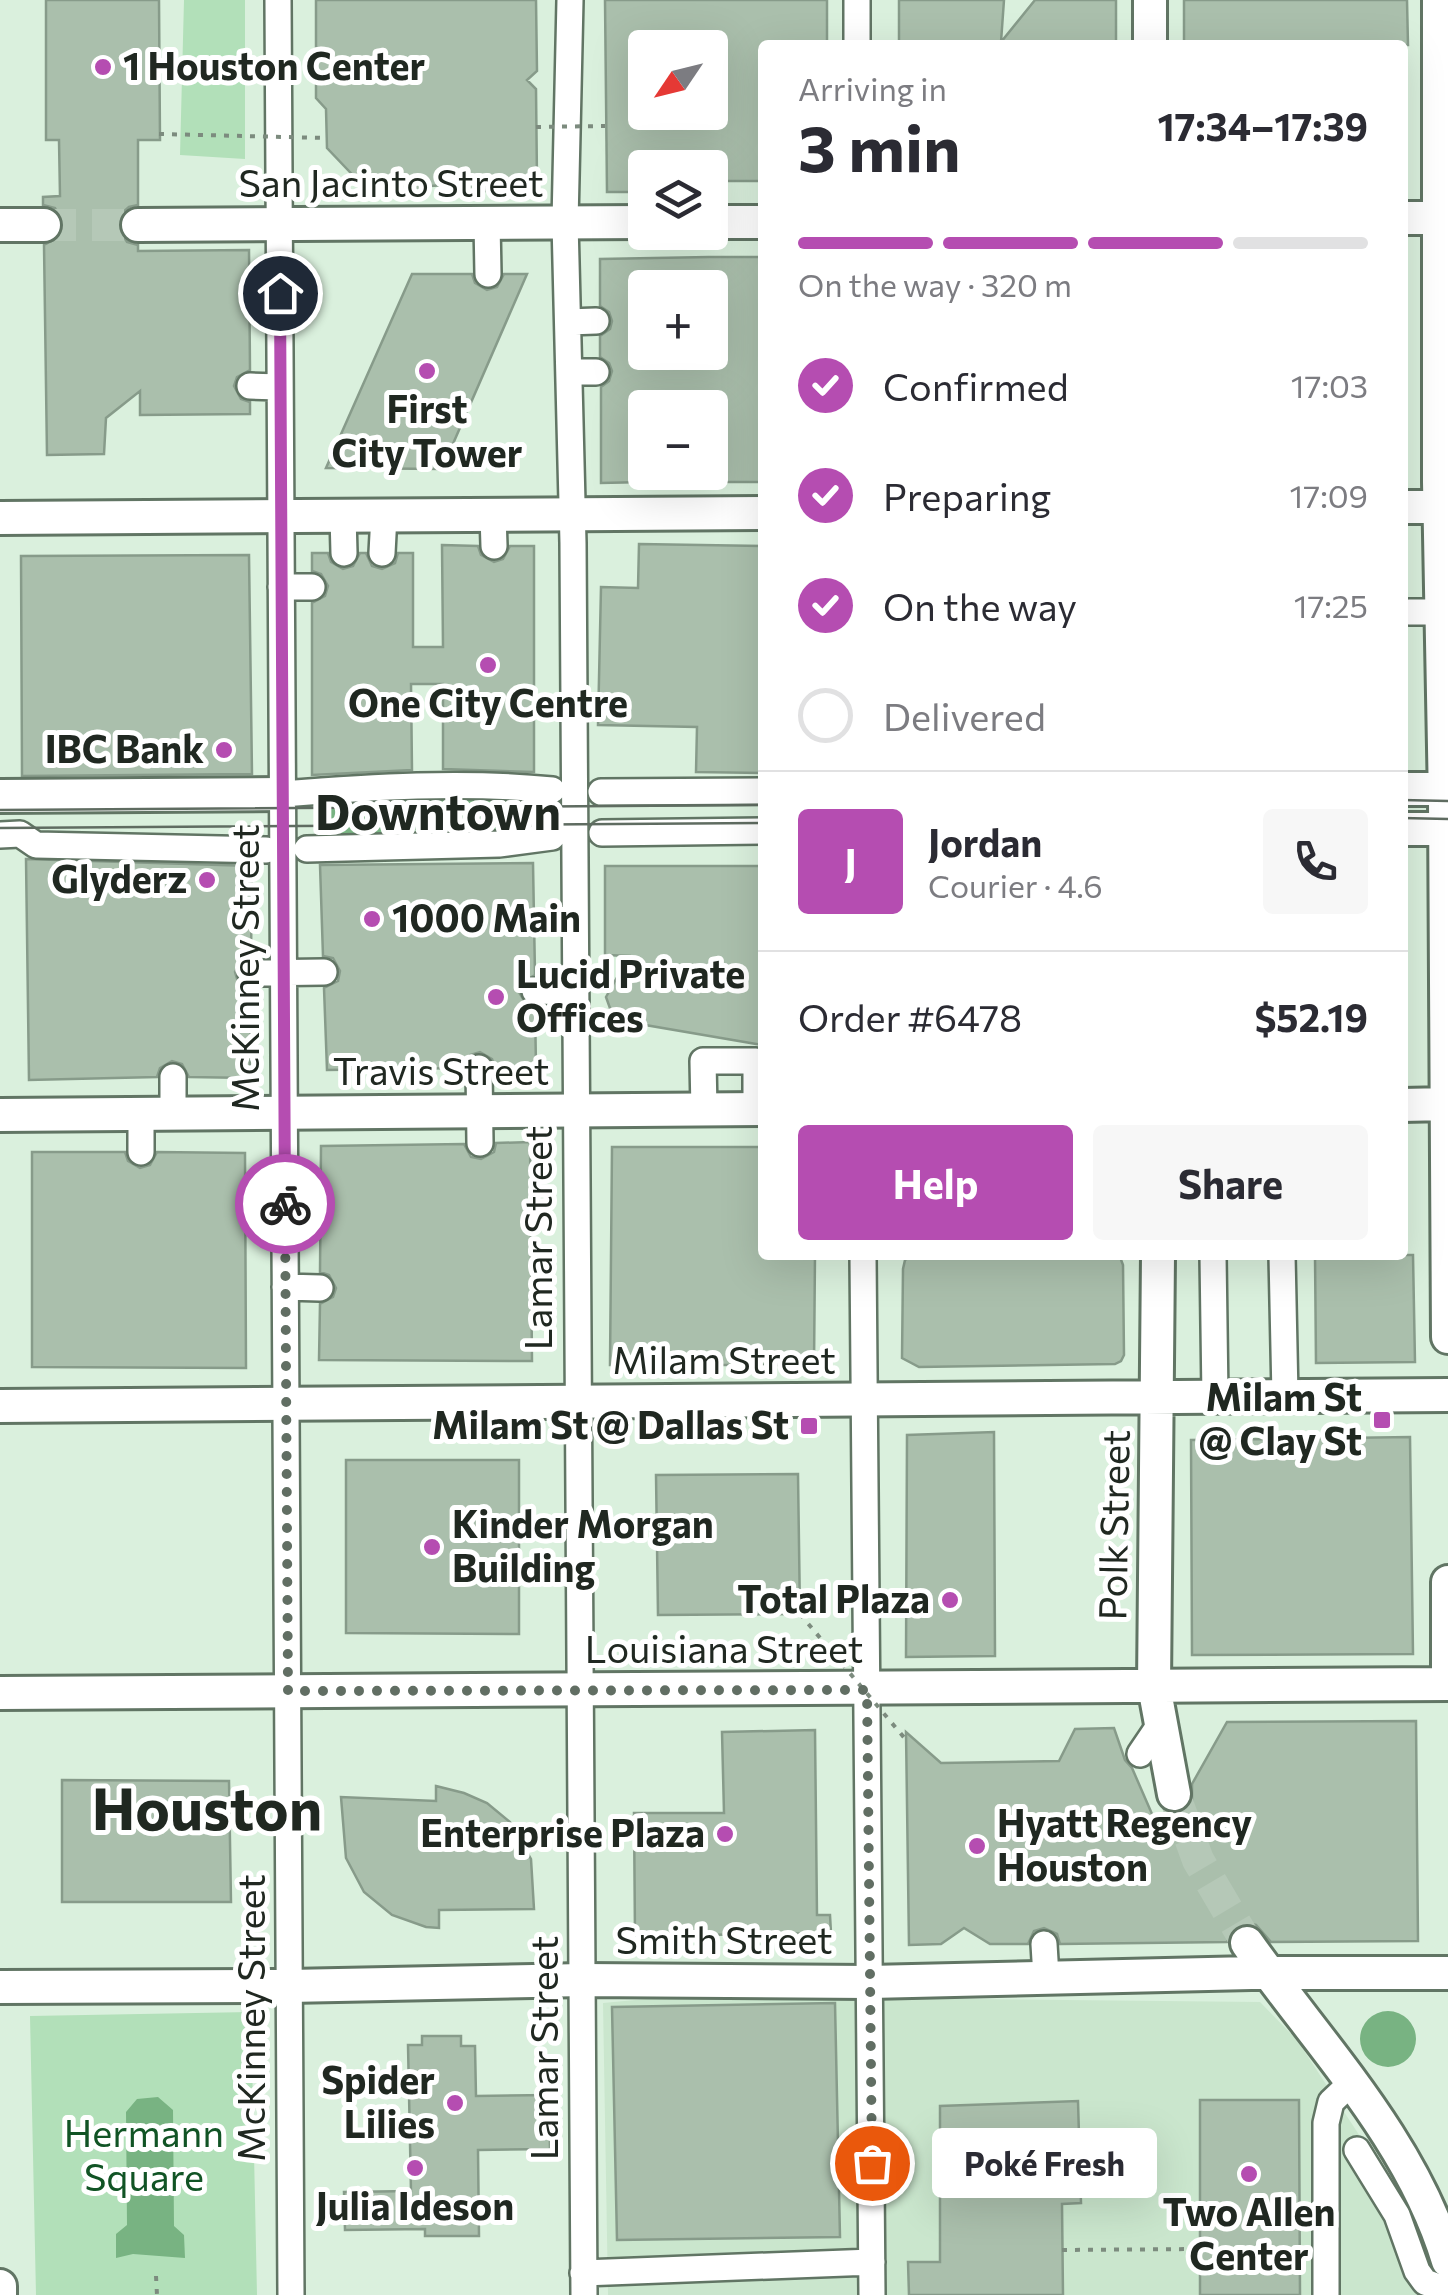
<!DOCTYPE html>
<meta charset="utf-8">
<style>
:root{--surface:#fff;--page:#f7f7f7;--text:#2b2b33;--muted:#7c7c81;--line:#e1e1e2;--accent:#b54db1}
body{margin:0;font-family:Commissioner,sans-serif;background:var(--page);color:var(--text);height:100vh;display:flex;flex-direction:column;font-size:38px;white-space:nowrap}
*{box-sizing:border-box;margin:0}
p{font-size:32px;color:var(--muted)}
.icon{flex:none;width:55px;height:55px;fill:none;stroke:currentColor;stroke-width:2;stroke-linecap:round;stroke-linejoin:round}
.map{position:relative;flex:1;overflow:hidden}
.sheet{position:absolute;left:758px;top:40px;width:650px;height:1220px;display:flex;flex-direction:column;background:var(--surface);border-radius:10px;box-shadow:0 10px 40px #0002}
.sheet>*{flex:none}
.needle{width:65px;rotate:235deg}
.buttons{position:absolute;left:628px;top:30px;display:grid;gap:20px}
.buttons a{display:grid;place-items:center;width:100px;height:100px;border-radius:10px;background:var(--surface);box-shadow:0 10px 40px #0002;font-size:50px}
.pin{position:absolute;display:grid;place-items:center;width:85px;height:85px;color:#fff;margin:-42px;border:5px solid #fff;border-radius:50%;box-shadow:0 2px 10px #0007}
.courier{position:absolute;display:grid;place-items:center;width:100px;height:100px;margin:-50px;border:8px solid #b54db1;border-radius:50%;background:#fff;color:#222;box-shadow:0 2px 12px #0007}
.bubble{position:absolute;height:70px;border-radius:10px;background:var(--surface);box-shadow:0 10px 40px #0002;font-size:32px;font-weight:700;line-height:70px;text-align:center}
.summary em{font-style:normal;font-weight:700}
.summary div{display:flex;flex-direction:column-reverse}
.summary{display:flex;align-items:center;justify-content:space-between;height:170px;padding:0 40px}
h1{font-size:65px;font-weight:700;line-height:75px}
.bar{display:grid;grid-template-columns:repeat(4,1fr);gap:15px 10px;align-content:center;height:120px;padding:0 40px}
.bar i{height:12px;border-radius:8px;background:var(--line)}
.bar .active{background:var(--accent)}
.bar p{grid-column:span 4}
.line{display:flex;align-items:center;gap:25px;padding:0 40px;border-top:2px solid var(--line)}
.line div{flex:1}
.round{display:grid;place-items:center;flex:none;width:105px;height:105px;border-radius:10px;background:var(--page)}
ol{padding:0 40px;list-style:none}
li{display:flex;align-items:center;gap:30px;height:110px}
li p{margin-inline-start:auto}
li .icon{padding:10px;border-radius:50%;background:var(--accent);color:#fff;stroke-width:4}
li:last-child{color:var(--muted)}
li i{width:55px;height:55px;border:5px solid var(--line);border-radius:50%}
.primary-button{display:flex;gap:20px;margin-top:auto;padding:20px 40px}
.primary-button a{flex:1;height:115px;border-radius:10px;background:var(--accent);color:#fff;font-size:40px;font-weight:700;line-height:115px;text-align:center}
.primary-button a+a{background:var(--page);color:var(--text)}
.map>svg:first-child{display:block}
.built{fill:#cae6cd}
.green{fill:#b2e0b9}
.water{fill:#78b382}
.building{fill:#aabfac;stroke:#879b8a;stroke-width:2.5;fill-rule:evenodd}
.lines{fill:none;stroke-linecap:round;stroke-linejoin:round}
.major-tunnel{stroke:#b5c8b7;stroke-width:32;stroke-dasharray:32 16;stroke-linecap:butt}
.minor-casing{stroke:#617564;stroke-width:30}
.major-casing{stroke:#617564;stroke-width:38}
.path{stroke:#7c8b7e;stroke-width:4;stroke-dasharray:5 8;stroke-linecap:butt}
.minor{stroke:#fff;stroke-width:25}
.major{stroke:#fff;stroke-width:32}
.tram{stroke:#5f6c61;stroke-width:2.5}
.path-bridge{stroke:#7c8b7e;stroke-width:4;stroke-dasharray:5 8;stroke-linecap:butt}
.done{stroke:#616e63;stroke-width:10;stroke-dasharray:0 18}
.route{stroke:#b54db1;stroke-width:12}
.poi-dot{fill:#b54db1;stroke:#fff;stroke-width:4}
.labels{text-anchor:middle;stroke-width:10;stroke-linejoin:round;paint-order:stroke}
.poi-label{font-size:38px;font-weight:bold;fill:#202821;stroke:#fff;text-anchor:end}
.street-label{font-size:38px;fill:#202821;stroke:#fff}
.park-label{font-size:38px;fill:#115425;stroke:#fff}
.district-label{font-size:48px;font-weight:bold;fill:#202821;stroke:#fff}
.town-label{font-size:58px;font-weight:bold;fill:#202821;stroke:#fff}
</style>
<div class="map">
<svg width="1448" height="2295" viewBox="0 0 1448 2295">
<rect width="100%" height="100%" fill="#daf0dd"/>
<path class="built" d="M679,1996L1260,2002L1297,2040L1422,2231L1433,2295H608L603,2003Z"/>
<path class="green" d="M184,0H245V159L180,155Z
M251,2012L257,2295H36L30,2016Z"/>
<path class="water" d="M407,796L538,799V832L429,837L428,831L397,830V838L324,834V800Z
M1360 2039a28 28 0 1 1 56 0a28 28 0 1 1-56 0Z
M158,2097L173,2110L174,2226L184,2235L185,2258L133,2254L116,2258V2234L127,2225L126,2112L137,2099Z"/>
<path class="building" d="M46,0H159L160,140H138V205L129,207L121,214L118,226L127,242L138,245V251L249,250L250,370L237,377L234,386L241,399L250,402V414L140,415V391L106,418L104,454L47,455L44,245L61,236L64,224L55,208L43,205V197L60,196L59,140H46Z
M316,0H536L537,71L527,80L536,89L537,179L522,191H454L447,185L430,186L426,192L368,191L327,148L326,109L316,98Z
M605,0H827V45H762V181H710V168H645L643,192H607ZM645,48H710V112H645Z
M899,0H1004L1001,42L1035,0H1116V45H899Z
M1184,0H1407L1408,45H1184Z
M709,257H762V482H710V408H645V482L601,483V387L609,381L612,371L609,363L600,357V336L610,329L612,321L609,312L600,306V259ZM645,288H710V352H645Z
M412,274H472L475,283L487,290L497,287L504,274H527L442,469L326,468Z
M639,544L762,546V773L696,772L697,727L598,725L601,587L638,588Z
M442,545L478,546L481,555L494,562L503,559L510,546H534V772L443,769V684H411L412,770L312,775V603L325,596L328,586L321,574L312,571V553H328L331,562L343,569L353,566L360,553H366L372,566L382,569L395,563L398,553H413V647H443Z
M249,555L252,774L22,776L21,556Z
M26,859L252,866L251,957L242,960L235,972L238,982L251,989L250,1078L189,1077L182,1064L172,1061L160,1068L157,1077L29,1080Z
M533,863L535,975L522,982L519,992L526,1004L535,1007L536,1067L495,1068L492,1059L480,1052L470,1055L463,1068L327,1070L324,988L338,981L340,971L333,958L323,956L320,865Z
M605,866H762V1045L622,1021L611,1011L606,997L629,956L605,955Z
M530,1142L532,1361L319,1360L320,1304L333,1297L336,1288L329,1275L320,1272L321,1146L464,1144L471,1157L481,1159L494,1152L496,1143Z
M612,1147H762V1255H815L814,1365H610Z
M32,1152H125L128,1161L140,1168L150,1165L157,1152L245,1153L246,1368L32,1367Z
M1113,1255L1120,1257L1123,1265L1124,1355L1121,1361L1115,1364L919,1367L902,1358L903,1269L905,1260L912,1256Z
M1315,1255H1413L1415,1362L1316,1363Z
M994,1432L995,1656L906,1657L907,1435Z
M1410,1437L1413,1654L1192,1655L1191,1440Z
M346,1460H519V1634L346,1633Z
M798,1474L800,1614L658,1615L656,1475Z
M1416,1721L1418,1941L1271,1942L1256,1925L1246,1923L1234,1928L1227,1942L1060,1944L1057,1934L1044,1928L1034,1931L1028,1944H990L964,1928L941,1944L909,1945L906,1732L941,1763L1059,1761L1075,1729L1114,1728L1125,1760L1132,1768L1162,1837L1175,1814L1186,1810L1192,1802V1784L1227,1722Z
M815,1730L817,1915H830L831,1933L635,1936L634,1813H724L722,1732Z
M62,1780L229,1781L231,1902H62Z
M436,1786L464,1793L487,1803L510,1822L531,1859L534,1909L439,1910V1928L426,1927L392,1915L364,1892L346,1858L341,1797L436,1801Z
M835,2003L840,2237L617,2240L612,2007Z
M422,2036H461V2046H475L476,2096L549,2095L550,2149L478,2150L479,2236H425V2229L345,2230L344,2192L411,2191L408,2045H422Z
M1200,2100H1299L1300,2295H1200Z
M1078,2101L1081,2203L1062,2204L1063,2295H909L908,2262H940V2106Z"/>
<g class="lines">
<path class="major-tunnel" d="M44,225H138
M1174,1794L1198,1860L1247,1943"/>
<defs>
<path id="minor" d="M278,0L291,2295
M570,0L565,222L573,543L584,2295
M857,0V45
M487,223L488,274
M568,322L596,321
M569,372H596
M250,386L280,387
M343,515L344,553
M493,515L494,546
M382,553L384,515
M281,587H312
M1409,612H1442
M601,792L762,791
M282,794C371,787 463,781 552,790
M602,833L762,831
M0,835L20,834L36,845L266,850
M307,849L499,844L552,837
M251,973L324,972
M535,991L575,992
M479,1068L480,1143
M173,1077V1114
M704,1110L703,1061H756V1109
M141,1152V1115
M863,1255L872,2295
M1213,1255L1215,1397
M1282,1255L1285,1396
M285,1287L320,1288
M1140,1754L1161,1723
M1044,1944L1046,1977
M1357,2150L1397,2215L1417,2271L1425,2282L1438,2287L1448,2285
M583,2273L872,2262
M1326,2295V2123L1331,2102L1350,2084"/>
<path id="major" d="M1150,0V45
M1439,0V482L1445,801L1448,1337
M1402,218H1448
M710,222H762
M0,225H44
M138,225L645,222
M1402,507H1448
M0,518L762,513
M1402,789H1448
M0,796L282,794
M1402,829H1448
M1402,1105L1448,1104
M0,1115L762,1109
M1158,1255L1154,1686L1174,1794
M0,1406L1448,1395
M1448,1582V1669
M0,1693L1448,1684
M1247,1943C1319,2045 1412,2140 1448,2261
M0,1987L289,1986L583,1980L870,1982L1251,1973H1448
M0,2286V2295"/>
</defs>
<use href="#minor" class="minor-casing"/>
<use href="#major" class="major-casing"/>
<path class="path" d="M1062,2250L1200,2249
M156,2276L157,2295"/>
<use href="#minor" class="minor"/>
<use href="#major" class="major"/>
<path class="tram" d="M1402,800L1448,801
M0,810L762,805
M1402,818L1448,819
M0,828L762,823"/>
<path class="path-bridge" d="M536,127L605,126
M159,134L327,138
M800,1614L907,1741"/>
</g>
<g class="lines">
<path class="done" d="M285,1204L288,1691L867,1690L872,2163"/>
<path class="route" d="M280,293L285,1204"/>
</g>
<g class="poi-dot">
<circle cx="103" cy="67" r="10"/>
<circle cx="427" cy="371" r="10"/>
<circle cx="488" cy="665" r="10"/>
<circle cx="224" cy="750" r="10"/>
<circle cx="207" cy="880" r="10"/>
<circle cx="372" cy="919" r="10"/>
<circle cx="496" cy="997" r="10"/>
<rect x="1372" y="1410" width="20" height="20" rx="5"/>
<rect x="799" y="1416" width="20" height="20" rx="5"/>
<circle cx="432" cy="1547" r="10"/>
<circle cx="950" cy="1600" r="10"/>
<circle cx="725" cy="1834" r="10"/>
<circle cx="977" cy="1846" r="10"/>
<circle cx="455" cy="2103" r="10"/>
<circle cx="415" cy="2168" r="10"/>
<circle cx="1249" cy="2174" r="10"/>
</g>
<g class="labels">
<g class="poi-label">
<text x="123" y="80" text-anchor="start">1 Houston Center</text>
<text x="427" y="423" text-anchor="middle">First<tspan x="427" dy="44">City Tower</tspan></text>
<text x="488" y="717" text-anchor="middle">One City Centre</text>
<text x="204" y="763">IBC Bank</text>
<text x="187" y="893">Glyderz</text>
<text x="392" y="932" text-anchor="start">1000 Main</text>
<text x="516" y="988" text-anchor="start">Lucid Private<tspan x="516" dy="44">Offices</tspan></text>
<text x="1362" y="1411">Milam St<tspan x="1362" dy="44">@ Clay St</tspan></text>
<text x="789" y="1439">Milam St @ Dallas St</text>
<text x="452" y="1538" text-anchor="start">Kinder Morgan<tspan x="452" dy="44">Building</tspan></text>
<text x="930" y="1613">Total Plaza</text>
<text x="997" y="1837" text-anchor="start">Hyatt Regency<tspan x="997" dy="44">Houston</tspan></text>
<text x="705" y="1847">Enterprise Plaza</text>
<text x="435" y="2094">Spider<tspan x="435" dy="44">Lilies</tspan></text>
<text x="415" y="2220" text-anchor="middle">Julia Ideson</text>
<text x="1249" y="2226" text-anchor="middle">Two Allen<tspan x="1249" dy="44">Center</tspan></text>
</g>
<g class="street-label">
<text x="391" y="197">San Jacinto Street</text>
<text transform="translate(246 968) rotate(-90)" y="13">McKinney Street</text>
<text x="441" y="1085">Travis Street</text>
<text transform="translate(539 1238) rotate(-90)" y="13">Lamar Street</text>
<text x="724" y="1374">Milam Street</text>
<text transform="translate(1115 1525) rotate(-89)" y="13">Polk Street</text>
<text x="724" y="1663">Louisiana Street</text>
<text x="724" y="1954">Smith Street</text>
<text transform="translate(252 2018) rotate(-90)" y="13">McKinney Street</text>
<text transform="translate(545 2048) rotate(-90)" y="13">Lamar Street</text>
</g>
<g class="park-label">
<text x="144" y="2147">Hermann<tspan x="144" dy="44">Square</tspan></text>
</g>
<g class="district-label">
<text x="438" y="830">Downtown</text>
</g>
<g class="town-label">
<text x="207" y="1830">Houston</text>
</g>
</g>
</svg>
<div class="buttons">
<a><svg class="needle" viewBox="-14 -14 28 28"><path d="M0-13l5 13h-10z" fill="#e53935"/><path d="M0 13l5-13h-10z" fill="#7c7c81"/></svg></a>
<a><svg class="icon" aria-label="layers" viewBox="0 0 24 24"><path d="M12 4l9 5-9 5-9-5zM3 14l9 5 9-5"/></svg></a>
<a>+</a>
<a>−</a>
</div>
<div class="pin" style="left:872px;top:2163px;background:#ea580c"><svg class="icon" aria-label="bag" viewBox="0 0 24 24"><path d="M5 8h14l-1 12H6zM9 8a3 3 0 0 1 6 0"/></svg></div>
<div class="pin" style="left:280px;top:293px;background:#1f2937"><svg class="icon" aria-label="home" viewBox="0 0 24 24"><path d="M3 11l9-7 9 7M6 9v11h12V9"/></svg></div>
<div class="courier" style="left:285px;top:1204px"><svg class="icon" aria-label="bike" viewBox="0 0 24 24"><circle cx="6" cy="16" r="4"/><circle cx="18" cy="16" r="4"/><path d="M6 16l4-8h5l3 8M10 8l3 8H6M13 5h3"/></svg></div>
<div class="bubble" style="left:932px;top:2128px;width:225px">Poké Fresh</div>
<section class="sheet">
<div class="summary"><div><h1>3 min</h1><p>Arriving in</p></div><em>17:34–17:39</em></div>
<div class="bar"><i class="active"></i><i class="active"></i><i class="active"></i><i></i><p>On the way · 320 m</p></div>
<ol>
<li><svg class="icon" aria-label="check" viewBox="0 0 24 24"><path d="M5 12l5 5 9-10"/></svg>Confirmed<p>17:03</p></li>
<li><svg class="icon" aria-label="check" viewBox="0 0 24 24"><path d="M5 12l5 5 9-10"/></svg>Preparing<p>17:09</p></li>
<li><svg class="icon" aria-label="check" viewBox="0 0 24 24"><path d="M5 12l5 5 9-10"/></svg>On the way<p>17:25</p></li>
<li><i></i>Delivered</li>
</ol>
<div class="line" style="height:180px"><b class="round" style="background:var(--accent);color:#fff">J</b><div><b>Jordan</b><p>Courier · 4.6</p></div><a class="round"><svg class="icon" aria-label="phone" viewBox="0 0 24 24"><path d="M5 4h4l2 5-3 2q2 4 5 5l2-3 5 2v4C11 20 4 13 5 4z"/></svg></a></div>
<div class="line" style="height:130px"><div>Order #6478</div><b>$52.19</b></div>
<div class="primary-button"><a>Help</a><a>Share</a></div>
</section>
</div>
